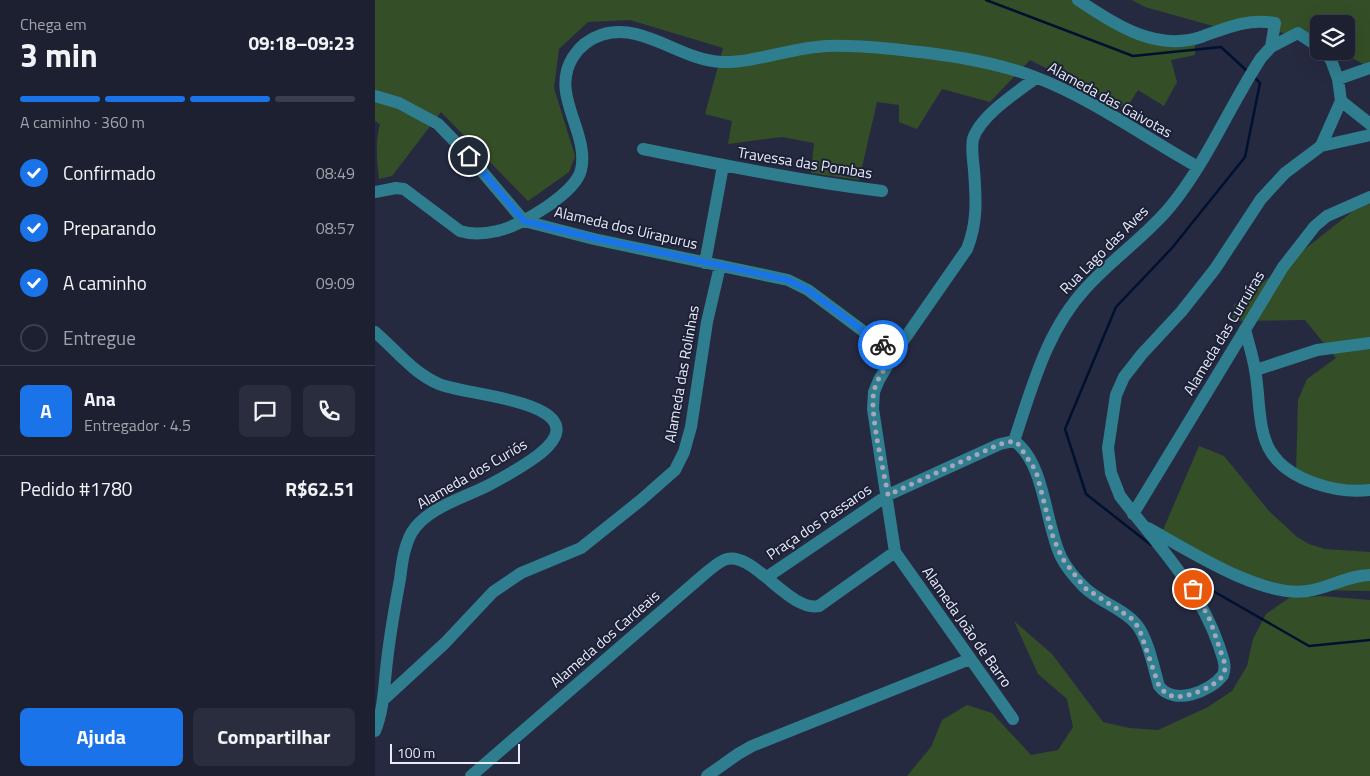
<!DOCTYPE html>
<html lang="pt">
<meta charset="utf-8">
<style>
:root{--surface:#1c2031;--page:#292d3d;--text:#f1f3f6;--muted:#a0a3ab;--line:#3a3e4d;--accent:#1a73e8}
body{margin:0;font-family:"Titillium Web",sans-serif;background:var(--page);color:var(--text);height:100vh;display:flex;flex-direction:column;font-size:19px;white-space:nowrap}
*{box-sizing:border-box;margin:0}
p{font-size:16px;color:var(--muted)}
.icon{flex:none;width:28px;height:28px;fill:none;stroke:currentColor;stroke-width:2;stroke-linecap:round;stroke-linejoin:round}
.map{position:relative;flex:1;overflow:hidden}
.drawer{display:flex;flex-direction:column;background:var(--surface);width:375px}
.drawer>*{flex:none}
.buttons{position:absolute;left:935px;top:15px;display:grid;gap:10px}
.buttons a{display:grid;place-items:center;width:45px;height:45px;border-radius:8px;background:var(--surface);box-shadow:0 5px 20px #0002,0 0 0 1px var(--line);font-size:25px}
.scale{position:absolute;left:15px;bottom:12px;width:130px;box-sizing:border-box;padding-left:5px;border:2px solid #e7ebfa;border-top:0;font-size:14px;line-height:18px;white-space:nowrap;color:#e7ebfa;-webkit-text-stroke:4px #1c2136;paint-order:stroke}
.pin{position:absolute;display:grid;place-items:center;width:42px;height:42px;color:#fff;margin:-21px;border:2px solid #fff;border-radius:50%;box-shadow:0 1px 5px #0007}
.courier{position:absolute;display:grid;place-items:center;width:50px;height:50px;margin:-25px;border:4px solid #1a73e8;border-radius:50%;background:#fff;color:#222;box-shadow:0 1px 6px #0007}
.overview em{font-style:normal;font-weight:700}
.overview div{display:flex;flex-direction:column-reverse}
.overview{display:flex;align-items:center;justify-content:space-between;height:85px;padding:0 20px}
h1{font-size:32px;font-weight:700;line-height:38px}
.bar{display:grid;grid-template-columns:repeat(4,1fr);gap:8px 5px;align-content:center;height:60px;padding:0 20px}
.bar i{height:6px;border-radius:4px;background:var(--line)}
.bar .selected{background:var(--accent)}
.bar p{grid-column:span 4}
.line{display:flex;align-items:center;gap:12px;padding:0 20px;border-top:1px solid var(--line)}
.line div{flex:1}
.round{display:grid;place-items:center;flex:none;width:52px;height:52px;border-radius:8px;background:var(--page)}
ol{padding:0 20px;list-style:none}
li{display:flex;align-items:center;gap:15px;height:55px}
li p{margin-inline-start:auto}
li .icon{padding:5px;border-radius:50%;background:var(--accent);color:#fff;stroke-width:4}
li:last-child{color:var(--muted)}
li i{width:28px;height:28px;border:2px solid var(--line);border-radius:50%}
.cta{display:flex;gap:10px;margin-top:auto;padding:10px 20px}
.cta a{flex:1;height:58px;border-radius:8px;background:var(--accent);color:#fff;font-size:20px;font-weight:700;line-height:58px;text-align:center}
.cta a+a{background:var(--page);color:var(--text)}
main{display:flex;flex:1;min-height:0}
.map>svg:first-child{display:block}
.green{fill:#344f27}
.lines{fill:none;stroke-linecap:round;stroke-linejoin:round}
.stream{stroke:#001130;stroke-width:2.5}
.minor{stroke:#2f7e8f;stroke-width:12}
.done{stroke:#a3a7b9;stroke-width:5;stroke-dasharray:0 9}
.route{stroke:#1a73e8;stroke-width:6}
.labels{text-anchor:middle;stroke-width:4;stroke-linejoin:round;paint-order:stroke}
.street-label{font-size:15px;fill:#e7ebfa;stroke:#1c2136}
</style>
<main>
<section class="drawer">
<div class="overview"><div><h1>3 min</h1><p>Chega em</p></div><em>09:18–09:23</em></div>
<div class="bar"><i class="selected"></i><i class="selected"></i><i class="selected"></i><i></i><p>A caminho · 360 m</p></div>
<ol>
<li><svg class="icon" aria-label="check" viewBox="0 0 24 24"><path d="M5 12l5 5 9-10"/></svg>Confirmado<p>08:49</p></li>
<li><svg class="icon" aria-label="check" viewBox="0 0 24 24"><path d="M5 12l5 5 9-10"/></svg>Preparando<p>08:57</p></li>
<li><svg class="icon" aria-label="check" viewBox="0 0 24 24"><path d="M5 12l5 5 9-10"/></svg>A caminho<p>09:09</p></li>
<li><i></i>Entregue</li>
</ol>
<div class="line" style="height:90px"><b class="round" style="background:var(--accent);color:#fff">A</b><div><b>Ana</b><p>Entregador · 4.5</p></div><a class="round"><svg class="icon" aria-label="chat" viewBox="0 0 24 24"><path d="M4 5h16v11H9l-5 4z"/></svg></a><a class="round"><svg class="icon" aria-label="phone" viewBox="0 0 24 24"><path d="M5 4h4l2 5-3 2q2 4 5 5l2-3 5 2v4C11 20 4 13 5 4z"/></svg></a></div>
<div class="line" style="height:65px"><div>Pedido #1780</div><b>R$62.51</b></div>
<div class="cta"><a>Ajuda</a><a>Compartilhar</a></div>
</section>
<div class="map">
<svg width="995" height="776" viewBox="0 0 995 776">
<rect width="100%" height="100%" fill="#262a41"/>
<path class="green" d="M0,0H712L779,44H820V55L796,60L802,82L789,106L763,90L751,109L655,60L615,102L567,89L542,129L524,122V105L502,102L484,180L436,173L439,143L407,137L353,144L357,121L330,114L348,48L255,20L213,22L184,49L179,88L200,156L194,172L153,201L66,112L17,176L4,179C2,160 0,142 5,124L0,121Z
M757,0H995V68L965,51H971V24H944V43L887,27L838,26L770,7Z
M995,204V486L958,487L921,474L923,400L932,379L961,358L930,320L857,321L859,305L978,211Z
M824,446L849,456L894,511L922,537L934,544L950,549L995,552V591L882,589L788,530Z
M946,596L995,600V776H532L556,747L567,720L592,705L617,713L656,755L683,750L698,727L692,699L663,674L639,621L677,654L728,722L754,728L783,730L833,707L857,691L872,666L878,639L891,614L914,598Z"/>
<g class="lines">
<path class="stream" d="M611,0L758,56L846,47L872,71
M776,545L711,494L690,429L741,307L797,248L870,157L885,83L880,78
M812,573L824,583L934,646L995,640"/>
<path class="minor" d="M703,0C740,24 780,52 826,37C851,28 873,18 900,23L896,47
M944,47L923,33L896,47L886,58C854,107 832,162 795,207C770,237 737,259 711,288C671,331 657,388 639,441C670,462 670,524 686,557C691,567 701,579 709,587C724,602 748,608 762,625C773,639 779,669 784,686C799,706 835,692 848,675C852,665 847,656 844,646C823,585 783,546 745,496L736,473L733,448L741,395L749,377L767,354L806,312L840,269L886,199L910,173L946,146L966,101L963,79L956,60L949,51
M963,79L995,68
M0,96L24,103L63,124L94,156L149,221L219,239L413,280L433,290L519,354
M966,101L995,124
M946,146L995,135
M268,149C347,165 426,181 507,191
M0,192L21,188L29,189L85,231C98,235 109,234 122,231C144,227 201,193 206,170C215,132 174,95 198,57C205,46 214,39 226,35C267,21 306,61 347,62C380,63 418,47 453,46C474,45 496,47 518,49C565,54 615,60 660,77C718,99 769,137 823,167
M330,263L348,166
M870,329C873,342 878,356 880,370C885,394 882,431 896,452C914,481 963,494 995,490
M0,332C21,350 38,373 64,384C90,396 233,402 162,456C147,467 131,476 114,485C89,498 53,507 37,532C29,546 27,563 25,579C20,606 15,634 12,661C9,685 9,709 0,731
M881,370L942,350L995,343
M758,514L908,267L940,226L952,216L995,197
M773,528C813,550 886,598 932,591C953,589 973,575 995,575
M392,577L513,495L625,444L639,441
M8,700L70,643L118,592L146,573L206,548L266,500L300,470L309,452L316,427L332,322L345,266
M638,719L520,552L498,409L499,392L504,380L519,354L592,249C603,222 601,198 599,170C598,160 596,148 598,139C605,116 642,92 661,78
M96,776L318,584C328,576 337,566 349,560C377,548 413,612 444,606L520,552
M332,776L363,754L377,746L595,659"/>
</g>
<g class="lines">
<path class="done" d="M508,345L520,354C512,365 502,378 499,391C494,413 509,471 513,495L625,444L639,441L643,444L661,471L678,537L687,558L710,588L756,618L764,628L784,686C788,691 791,694 797,696C809,700 842,686 848,675C850,672 850,668 850,664L835,620L818,589"/>
<path class="route" d="M94,156L149,221L219,238L413,280L433,290L508,345"/>
</g>
<g class="labels">
<g class="street-label">
<text transform="translate(735 100) rotate(29)" y="5">Alameda das Gaivotas</text>
<text transform="translate(430 163) rotate(9)" y="5">Travessa das Pombas</text>
<text transform="translate(251 228) rotate(13)" y="5">Alameda dos Uírapurus</text>
<text transform="translate(729 250) rotate(-45)" y="5">Rua Lago das Aves</text>
<text transform="translate(849 333) rotate(-59)" y="5">Alameda das Curruíras</text>
<text transform="translate(307 374) rotate(-80)" y="5">Alameda das Rolinhas</text>
<text transform="translate(97 474) rotate(-30)" y="5">Alameda dos Curiós</text>
<text transform="translate(444 522) rotate(-34)" y="5">Praça dos Passaros</text>
<text transform="translate(592 627) rotate(55)" y="5">Alameda João de Barro</text>
<text transform="translate(230 639) rotate(-41)" y="5">Alameda dos Cardeais</text>
</g>
</g>
</svg>
<div class="buttons">
<a><svg class="icon" aria-label="layers" viewBox="0 0 24 24"><path d="M12 4l9 5-9 5-9-5zM3 14l9 5 9-5"/></svg></a>
</div>
<div class="scale">100 m</div>
<div class="pin" style="left:818px;top:589px;background:#ea580c"><svg class="icon" aria-label="bag" viewBox="0 0 24 24"><path d="M5 8h14l-1 12H6zM9 8a3 3 0 0 1 6 0"/></svg></div>
<div class="pin" style="left:94px;top:156px;background:#1f2937"><svg class="icon" aria-label="home" viewBox="0 0 24 24"><path d="M3 11l9-7 9 7M6 9v11h12V9"/></svg></div>
<div class="courier" style="left:508px;top:345px"><svg class="icon" aria-label="bike" viewBox="0 0 24 24"><circle cx="6" cy="16" r="4"/><circle cx="18" cy="16" r="4"/><path d="M6 16l4-8h5l3 8M10 8l3 8H6M13 5h3"/></svg></div>
</div>
</main>
